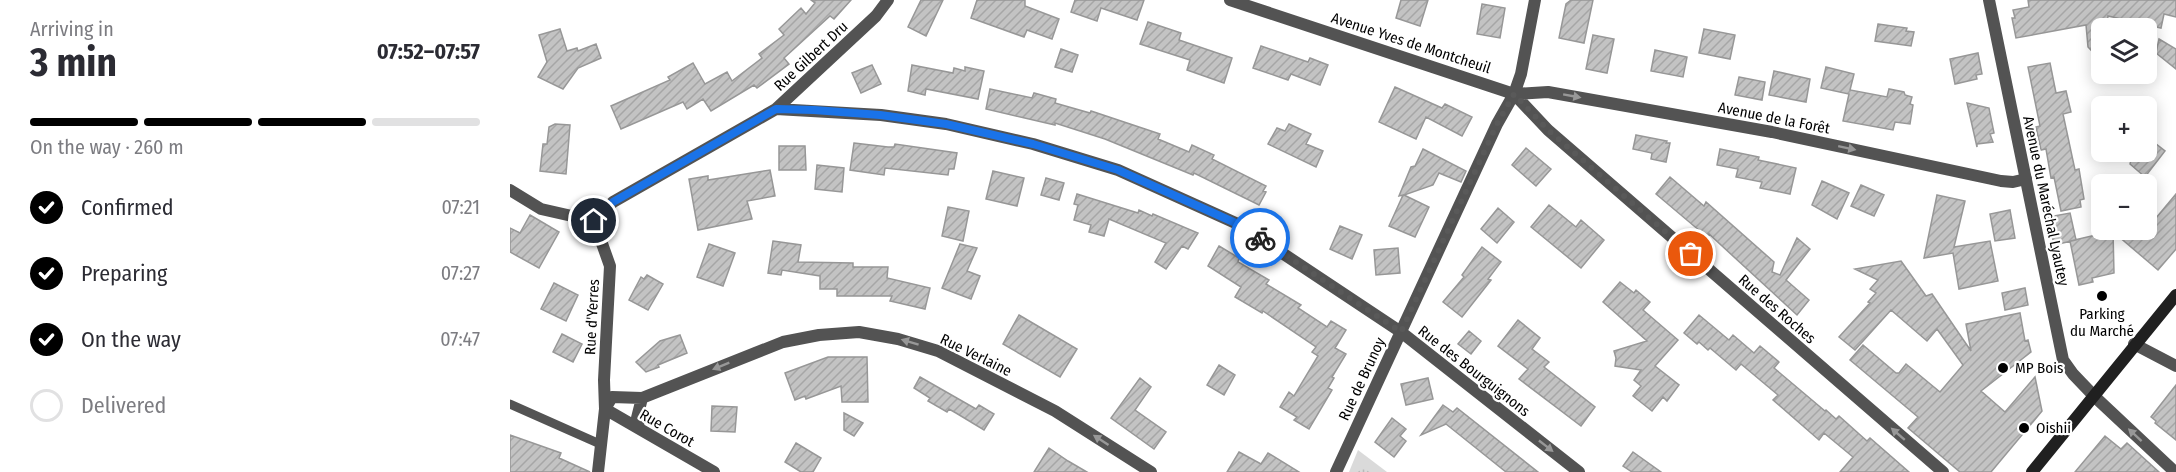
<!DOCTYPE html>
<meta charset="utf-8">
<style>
:root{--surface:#fff;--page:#f7f7f7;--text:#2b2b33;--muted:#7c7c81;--line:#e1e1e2;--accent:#000}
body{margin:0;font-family:"Fira Sans Condensed",sans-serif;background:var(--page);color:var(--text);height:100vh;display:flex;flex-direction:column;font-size:22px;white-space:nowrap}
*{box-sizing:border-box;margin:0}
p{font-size:20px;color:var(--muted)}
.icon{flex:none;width:33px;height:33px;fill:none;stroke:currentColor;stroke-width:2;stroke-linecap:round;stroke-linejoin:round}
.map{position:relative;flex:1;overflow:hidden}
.details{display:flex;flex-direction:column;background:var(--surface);width:510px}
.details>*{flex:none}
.controls{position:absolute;left:1581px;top:18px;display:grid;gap:12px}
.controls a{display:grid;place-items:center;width:66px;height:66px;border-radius:9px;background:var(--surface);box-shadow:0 3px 15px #0003;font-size:30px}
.pin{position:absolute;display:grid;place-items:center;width:51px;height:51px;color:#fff;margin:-26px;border:3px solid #fff;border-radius:50%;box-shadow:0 2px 6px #0007}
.courier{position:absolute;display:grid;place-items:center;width:60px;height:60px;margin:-30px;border:4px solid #1a73e8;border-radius:50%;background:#fff;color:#222;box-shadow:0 2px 8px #0007}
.overview em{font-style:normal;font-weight:700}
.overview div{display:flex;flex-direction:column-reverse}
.overview{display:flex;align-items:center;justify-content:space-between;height:102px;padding:0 30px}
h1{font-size:39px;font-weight:700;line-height:45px}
.bar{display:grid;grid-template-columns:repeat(4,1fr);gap:9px 6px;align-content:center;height:72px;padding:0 30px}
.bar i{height:8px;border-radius:4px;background:var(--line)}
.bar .current{background:var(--accent)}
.bar p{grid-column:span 4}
ol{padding:0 30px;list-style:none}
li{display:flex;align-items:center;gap:18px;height:66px}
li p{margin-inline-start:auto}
li .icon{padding:6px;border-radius:50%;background:var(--accent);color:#fff;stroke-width:4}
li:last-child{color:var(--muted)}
li i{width:33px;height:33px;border:3px solid var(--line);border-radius:50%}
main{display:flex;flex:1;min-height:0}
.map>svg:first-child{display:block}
.park{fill:url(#park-tufts)}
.building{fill:url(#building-hatch);stroke:#979797;stroke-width:1.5}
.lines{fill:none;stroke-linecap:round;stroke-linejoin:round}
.service{stroke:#535353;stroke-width:9}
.minor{stroke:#535353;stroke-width:12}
.tertiary{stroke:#535353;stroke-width:12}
.secondary{stroke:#202020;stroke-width:12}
.oneway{fill:#989898}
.done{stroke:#595959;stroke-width:6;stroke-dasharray:0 10.8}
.route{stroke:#1a73e8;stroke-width:8}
.poi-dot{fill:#000;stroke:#fff;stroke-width:2}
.labels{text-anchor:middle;stroke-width:4.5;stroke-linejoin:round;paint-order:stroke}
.street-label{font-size:15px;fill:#000;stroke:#fff}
.poi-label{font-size:15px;fill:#000;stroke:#fff;text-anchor:start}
</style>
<main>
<section class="details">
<div class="overview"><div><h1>3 min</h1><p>Arriving in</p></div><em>07:52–07:57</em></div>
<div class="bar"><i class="current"></i><i class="current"></i><i class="current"></i><i></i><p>On the way · 260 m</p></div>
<ol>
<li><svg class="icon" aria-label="check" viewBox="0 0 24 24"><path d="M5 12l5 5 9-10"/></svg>Confirmed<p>07:21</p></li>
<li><svg class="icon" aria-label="check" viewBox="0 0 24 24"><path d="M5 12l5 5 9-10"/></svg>Preparing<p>07:27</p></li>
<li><svg class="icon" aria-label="check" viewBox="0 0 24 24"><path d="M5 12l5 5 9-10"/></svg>On the way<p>07:47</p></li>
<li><i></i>Delivered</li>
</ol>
</section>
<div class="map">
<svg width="1666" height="472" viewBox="0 0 1666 472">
<defs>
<pattern id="park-tufts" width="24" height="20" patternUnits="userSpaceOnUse" patternTransform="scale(1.5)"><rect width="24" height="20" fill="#dadada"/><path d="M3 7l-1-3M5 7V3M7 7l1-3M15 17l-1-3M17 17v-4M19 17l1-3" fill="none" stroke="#b9b9b9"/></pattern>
<pattern id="building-hatch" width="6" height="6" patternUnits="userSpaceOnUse" patternTransform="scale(1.5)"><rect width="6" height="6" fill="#c3c3c3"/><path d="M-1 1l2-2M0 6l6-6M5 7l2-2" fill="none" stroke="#a6a6a6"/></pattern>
</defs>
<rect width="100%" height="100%" fill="#fff"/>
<path class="park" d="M848,450L877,472H839Z"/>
<path class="building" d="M301,0H341L324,19L320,16L274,58L279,64L247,88L244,85L201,111L193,99L177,109L173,102L111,129L101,106L160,80L158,77L183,63L195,84L217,72L222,81L252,58L249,54L274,35L269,29L291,8L296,14L305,3Z
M411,0H433L416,36L398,27Z
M467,0H515V6L549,19L542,39L517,30L514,37L461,18Z
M565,0H634L627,20L591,8L587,21L561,12Z
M891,0H918L910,26L886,18Z
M1061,0H1083L1074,43L1049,38L1056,4Z
M1518,0H1666V17L1654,14L1651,28L1598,16L1597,25L1592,24V62L1578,47L1576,25L1506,38L1502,18H1505L1503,10L1519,7Z
M972,4L995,8L990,38L967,34Z
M638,22L671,33L669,40L722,58L714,83L677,70L680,60L630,44Z
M1368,24L1397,28L1396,31L1404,32L1401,46L1365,41Z
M50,29L57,51L67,48L68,51L86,44L91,58L68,68L53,89L28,77L37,62L29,35Z
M1194,29L1225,35L1220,59L1189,53Z
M1083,35L1104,39L1097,73L1076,69Z
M1649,39L1666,49V69L1646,53Z
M751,46L798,62L800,58L818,65L810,85L781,74L778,80L743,68Z
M551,49L568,55L562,72L545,67Z
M1145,50L1177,57L1173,77L1141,71Z
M1468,53L1472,74L1466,75L1467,79L1445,84L1440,59Z
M1540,63L1546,93L1556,91L1561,112L1553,114L1565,170L1569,169L1574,199L1570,200L1571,207L1551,211L1544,177L1541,178L1536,149L1531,150L1526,127L1530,126L1518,67Z
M362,65L371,84L351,93L342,73Z
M402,65L443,73L444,68L455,71V67L474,71L468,99L416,89L415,95L398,91Z
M1316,67L1344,74L1340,90L1377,97L1379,89L1394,92L1395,95L1402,97L1400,104L1403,105L1400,124L1385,122L1383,130L1333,121L1339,94L1311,88Z
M1264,71L1300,79L1296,102L1259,95Z
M1229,77L1255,82L1252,100L1225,95Z
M885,87L932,108L935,104L962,117L952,136L916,117L906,139L869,122Z
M480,89L522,98L524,93L546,99L545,103L580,113L581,111L650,134L648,139L679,152L682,145L704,155L702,159L756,186L753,191L756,192L749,205L684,173L683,175L595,139L545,123V125L476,109Z
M1457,103L1479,108L1484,133L1480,134L1483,142L1467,144V147Z
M45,124L60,125L56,174L30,171L33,144H37L39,127Z
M779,124L801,134L796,144L813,151L806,167L758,144L767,128L775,131Z
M1126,135L1157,141L1156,143H1160L1156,162L1141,159L1142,153L1123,149Z
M1636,136L1655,151L1635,177L1620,164L1623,152H1636Z
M344,143L378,147H384L385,144L447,153L444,169H439L438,175L375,168L374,175L340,170Z
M269,146H295L296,170H269Z
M1016,148L1041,169L1026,186L1002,165Z
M913,149L956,171L951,182L929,173L923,185L894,195L919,207L905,237L879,226L893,195L889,196L901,167L905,166Z
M1210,149L1249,157L1248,160L1286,168L1280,194L1250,188L1252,182L1226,177L1228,169L1207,165Z
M307,165L334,168L332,192L305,189Z
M260,170L265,196L237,201L242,219L188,230L179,179L198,176V180Z
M483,171L514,178L507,206L476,199Z
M1160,177L1194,206L1196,202L1264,262L1262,272L1270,275L1287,238L1300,249L1276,280L1299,300L1287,315L1199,234L1197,237L1146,194Z
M536,178L554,183L549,200L531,195Z
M1312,181L1339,193L1327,219L1302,205Z
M1351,185L1374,195L1364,216L1341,206Z
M567,194L628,213L629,210L642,216L643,214L688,233L678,249L672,246L656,269L645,262L656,243L599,219L594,236L579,232L581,225L564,220L568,205L564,204Z
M1666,194V249L1648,270L1601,230H1636Z
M1427,195L1455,201L1444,247L1480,241L1488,281L1449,289L1443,253L1414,258Z
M1039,205L1066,227L1071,220L1094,240L1071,268L1021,227Z
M438,207L459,211L453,241L432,236Z
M988,208L1004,222L987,243L971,229Z
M1500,210L1505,238L1485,241L1480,214Z
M1560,213L1566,240L1544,245L1538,217Z
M20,215L49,232L29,268L0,252V228L10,233Z
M830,226L852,235L842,259L820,249Z
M1603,231L1604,273L1582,278L1583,282L1569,285L1560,241Z
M263,241L291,245L288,262L343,263V267H378L377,278L420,288L415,309L380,301L382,296H327V289H310V276L272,270L271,275L258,273Z
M199,244L225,253L213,286L187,277Z
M450,244L467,248L457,271L470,276L461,299L432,288Z
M709,246L729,258L728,262L759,280L756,284L791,305L788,308L817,327L821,321L836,330L825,348L836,354L822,377L824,378L818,388L822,390L799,429L784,420L787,417L770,407L779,392L784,396L808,356L802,352L806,347L753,311L752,313L725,297L731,287L698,266Z
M972,247L991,262L978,279L981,280L952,317L933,302L954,277L952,275Z
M888,248L890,273L866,275L864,250Z
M1391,261L1416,296L1422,294L1461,351L1456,324L1510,313L1515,341L1518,340L1521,352L1471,391L1495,412L1525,377L1532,411L1481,472H1450L1398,428L1408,417L1340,360L1353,345L1386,373H1389L1396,364L1430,392L1453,365L1427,329L1417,341L1381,310L1345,350L1329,337L1360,303L1358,302L1366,293L1360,289L1368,280L1345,269Z
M137,275L153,284L138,310L119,300L131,277L134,279Z
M1110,282L1124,293L1126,290L1140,302L1133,310L1168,340L1145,366L1169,385L1157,401L1153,397L1142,411L1123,396L1131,386L1124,380L1131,370L1105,366L1106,358L1104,351L1137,341L1093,302Z
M44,283L68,295L56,321L31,309Z
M1515,288L1518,305L1495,310L1492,293Z
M509,315L567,349L550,377L493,344Z
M1189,315L1219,340L1223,335L1244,353L1250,346L1269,362L1264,368L1315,411L1316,410L1326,419L1329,416L1357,441L1360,438L1399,472H1330L1343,457L1314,433L1309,440L1263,400L1268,395L1231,364L1226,370L1200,348L1198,350L1189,342L1187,344L1174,333Z
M1008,320L1030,338L1022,349L1039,362L1034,367L1085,407L1071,426L1009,379L1018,369L988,346Z
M959,331L971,341L961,354L948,344Z
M52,334L72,344L63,362L43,352Z
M170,335L177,353L148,365L149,367L136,372L126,362L150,341Z
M318,357H357L358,402H332L331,386L296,399L295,396L285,400L275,373Z
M709,365L725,375L714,395L697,385Z
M410,377L466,409L469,405L484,414L474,430L446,413L439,409L437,412L418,401L420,398L404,388Z
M630,378L641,387L625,410L656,432L644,449L601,418Z
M918,378L923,399L896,405L891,384Z
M1666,385V440L1645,423L1646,421L1641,417Z
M933,405L943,412L947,408L1028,472H996L936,424L911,435Z
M202,406L227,407L225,432L201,431Z
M334,413L353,423L344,436L334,430Z
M882,418L896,429L890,436L896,441L884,457L865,442Z
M0,435L51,453L49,458L80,472H0Z
M1595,436L1611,449L1617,443L1649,472H1565Z
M286,443L311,458L303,472H291L275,462Z
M539,448L558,461L577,472H524Z
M729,452L751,464L758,453L789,472H717Z
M1123,452L1151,472H1122L1113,466Z"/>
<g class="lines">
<path class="service" d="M0,404L90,444"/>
<path class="minor" d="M720,0L1004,94L1038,92L1262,132L1491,181L1503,182L1516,179
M1004,94L1038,130L1433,472
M266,109L371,115L436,124L523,144L608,170L730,225L891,332L1069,472
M84,221L103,202L266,109L366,16L378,0
M1624,344L1666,366
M1585,397L1665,472
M129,428L127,418L132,398
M204,472L95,409L102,397L132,398L273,342L309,335L349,332L388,339L428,351L545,411L641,472
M826,472L987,124L1004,94L1011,74L1025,0"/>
<path class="tertiary" d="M1479,0L1553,360L1563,374L1585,397
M0,190L31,209L84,221L100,266L94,380L95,409L88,472"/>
<path class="secondary" d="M1522,472L1666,295"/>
</g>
<defs><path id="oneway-solid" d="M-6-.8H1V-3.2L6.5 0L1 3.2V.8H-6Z" transform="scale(1.5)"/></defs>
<g class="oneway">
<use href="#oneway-solid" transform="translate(1062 96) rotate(10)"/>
<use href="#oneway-solid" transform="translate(1337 148) rotate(12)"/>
<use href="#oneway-solid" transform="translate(400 342) rotate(-163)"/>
<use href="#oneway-solid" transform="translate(211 366) rotate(158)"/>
<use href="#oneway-solid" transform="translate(1388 434) rotate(-139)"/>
<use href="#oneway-solid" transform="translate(1625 435) rotate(-137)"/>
<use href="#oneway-solid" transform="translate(591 440) rotate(-147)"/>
<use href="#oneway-solid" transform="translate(1036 446) rotate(38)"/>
</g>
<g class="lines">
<path class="done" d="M750,238L891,332L987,124L1004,94L1038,130L1181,254"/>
<path class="route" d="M84,221L103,202L266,109L304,110L370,115L436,124L523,144L608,170L730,225L750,238"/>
</g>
<g class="poi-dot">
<circle cx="1592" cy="296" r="6"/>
<circle cx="1493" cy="368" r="6"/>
<circle cx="1514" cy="428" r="6"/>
</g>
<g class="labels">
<g class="street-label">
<text transform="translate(901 43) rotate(18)" y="5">Avenue Yves de Montcheuil</text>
<text transform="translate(301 56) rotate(-43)" y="5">Rue Gilbert Dru</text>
<text transform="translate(1264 118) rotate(11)" y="5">Avenue de la Forêt</text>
<text transform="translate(1536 201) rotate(78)" y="5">Avenue du Maréchal Lyautey</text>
<text transform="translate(1267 309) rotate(41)" y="5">Rue des Roches</text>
<text transform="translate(82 317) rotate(-87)" y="5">Rue d'Yerres</text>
<text transform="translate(466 355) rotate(26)" y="5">Rue Verlaine</text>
<text transform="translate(964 371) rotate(38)" y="5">Rue des Bourguignons</text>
<text transform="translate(852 379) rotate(-65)" y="5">Rue de Brunoy</text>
<text transform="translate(157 428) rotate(30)" y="5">Rue Corot</text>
</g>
<g class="poi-label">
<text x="1592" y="319" text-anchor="middle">Parking<tspan x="1592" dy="17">du Marché</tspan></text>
<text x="1505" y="373">MP Bois</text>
<text x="1526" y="433">Oishii</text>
</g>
</g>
</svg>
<div class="controls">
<a><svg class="icon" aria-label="layers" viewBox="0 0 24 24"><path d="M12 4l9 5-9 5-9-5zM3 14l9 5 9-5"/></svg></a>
<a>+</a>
<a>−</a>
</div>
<div class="pin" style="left:1181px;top:254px;background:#ea580c"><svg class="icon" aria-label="bag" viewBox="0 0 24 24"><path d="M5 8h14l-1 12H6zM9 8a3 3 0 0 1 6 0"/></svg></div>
<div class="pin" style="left:84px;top:221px;background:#1f2937"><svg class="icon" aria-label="home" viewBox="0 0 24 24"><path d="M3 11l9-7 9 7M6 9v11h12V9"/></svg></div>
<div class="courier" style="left:750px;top:238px"><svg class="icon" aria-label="bike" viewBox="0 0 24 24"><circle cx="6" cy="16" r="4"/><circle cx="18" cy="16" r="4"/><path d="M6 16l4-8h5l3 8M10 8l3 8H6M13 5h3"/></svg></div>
</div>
</main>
